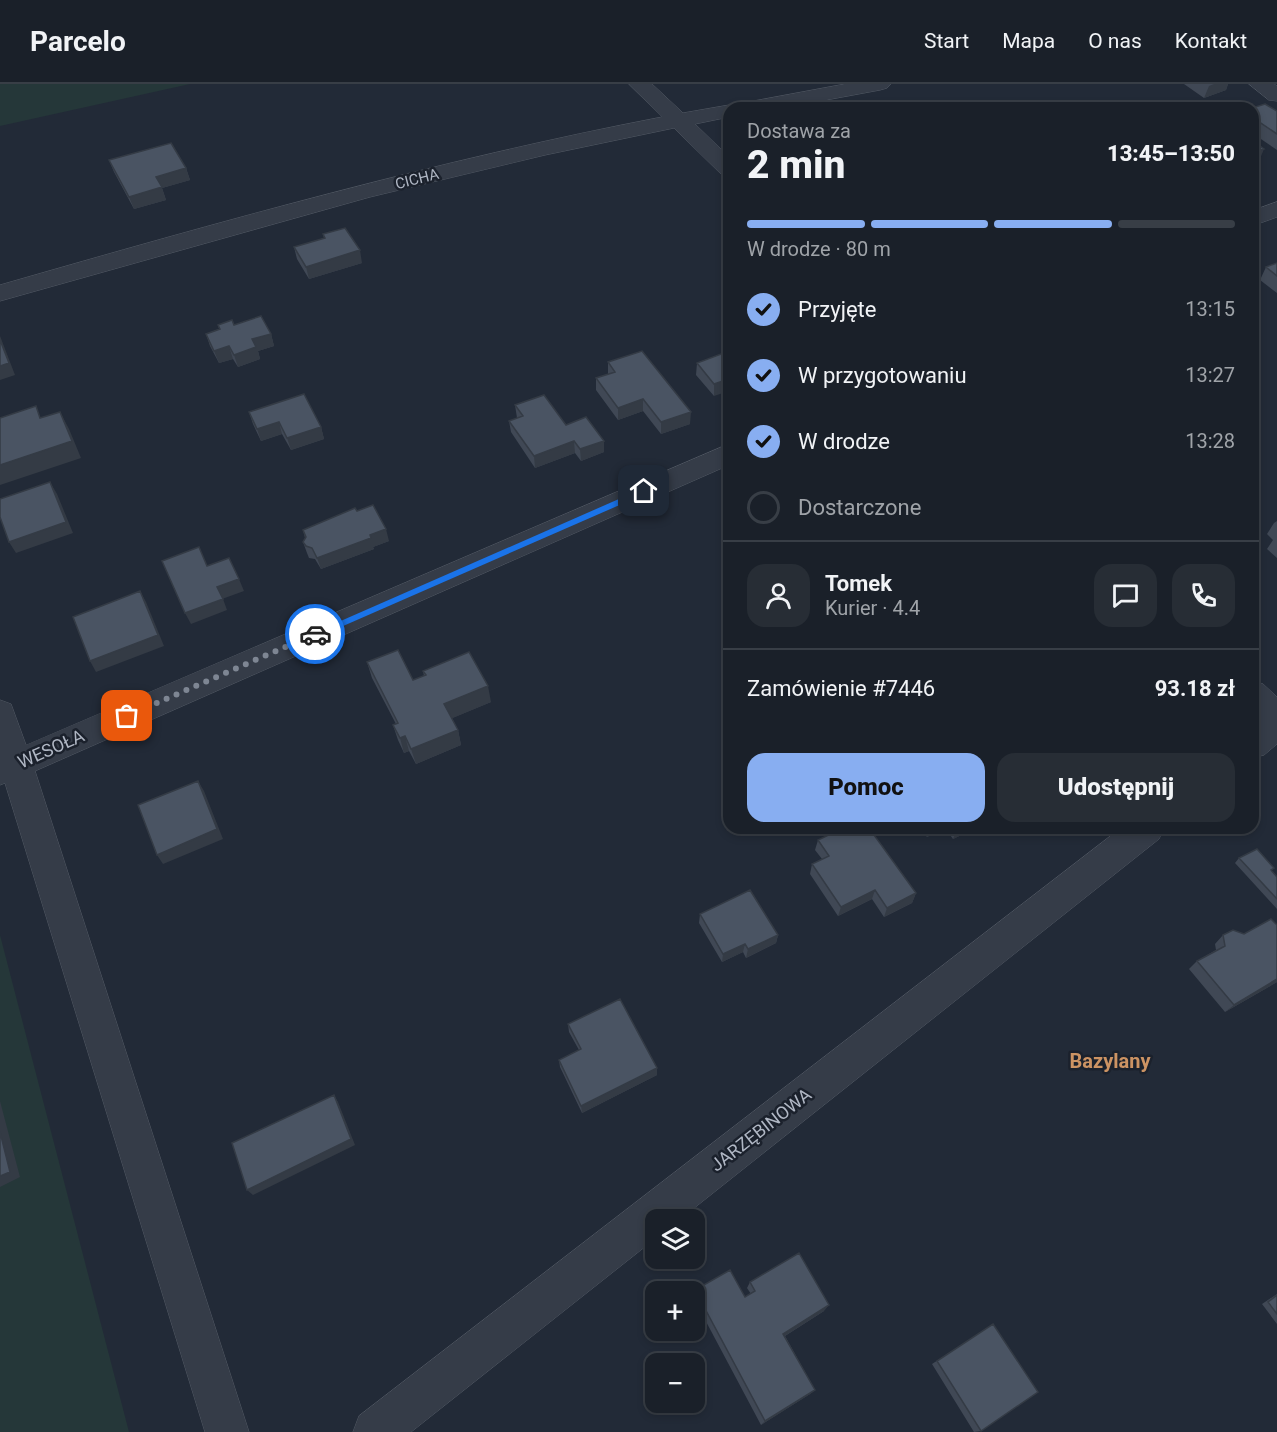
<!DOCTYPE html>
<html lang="pl">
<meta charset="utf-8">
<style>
:root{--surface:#1a2029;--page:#272d35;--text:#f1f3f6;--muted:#9fa3a8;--line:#383e46;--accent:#88aef1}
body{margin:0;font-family:Roboto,sans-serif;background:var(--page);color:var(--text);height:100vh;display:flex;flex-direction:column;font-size:22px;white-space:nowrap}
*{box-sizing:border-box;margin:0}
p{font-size:20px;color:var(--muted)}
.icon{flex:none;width:33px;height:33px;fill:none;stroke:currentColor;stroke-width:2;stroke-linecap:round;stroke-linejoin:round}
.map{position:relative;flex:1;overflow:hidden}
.details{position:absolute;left:723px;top:18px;width:536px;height:732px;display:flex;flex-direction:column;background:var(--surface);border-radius:18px;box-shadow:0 3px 9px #0003,0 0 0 2px var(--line)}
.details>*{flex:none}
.tools{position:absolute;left:645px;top:1125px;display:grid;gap:12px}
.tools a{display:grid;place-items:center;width:60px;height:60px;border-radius:12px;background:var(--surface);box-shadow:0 3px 9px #0003,0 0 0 2px var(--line);font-size:30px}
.pin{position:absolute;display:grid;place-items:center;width:51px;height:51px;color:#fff;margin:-26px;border-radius:12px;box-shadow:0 3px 9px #0006}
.courier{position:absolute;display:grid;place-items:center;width:60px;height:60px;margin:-30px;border:4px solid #1a73e8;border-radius:50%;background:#fff;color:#222;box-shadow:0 2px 8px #0007}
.headline em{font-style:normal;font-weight:800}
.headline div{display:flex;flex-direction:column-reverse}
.headline{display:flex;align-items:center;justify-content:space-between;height:102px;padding:0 24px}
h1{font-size:39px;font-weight:800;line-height:45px}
.bar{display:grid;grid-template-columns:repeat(4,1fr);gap:9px 6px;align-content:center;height:72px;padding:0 24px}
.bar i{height:8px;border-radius:4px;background:var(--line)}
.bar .on{background:var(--accent)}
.bar p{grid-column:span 4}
.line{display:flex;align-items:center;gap:15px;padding:0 24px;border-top:2px solid var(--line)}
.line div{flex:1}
.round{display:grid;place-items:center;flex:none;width:63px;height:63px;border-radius:18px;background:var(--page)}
ol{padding:0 24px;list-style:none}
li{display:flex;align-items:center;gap:18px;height:66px}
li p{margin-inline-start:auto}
li .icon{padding:6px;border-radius:50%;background:var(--accent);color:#111;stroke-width:4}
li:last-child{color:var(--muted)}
li i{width:33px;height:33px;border:3px solid var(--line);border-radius:50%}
.cta{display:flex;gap:12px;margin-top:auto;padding:12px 24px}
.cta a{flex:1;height:69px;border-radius:18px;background:var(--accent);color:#111;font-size:24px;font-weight:800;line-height:69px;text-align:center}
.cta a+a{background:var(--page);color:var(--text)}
header{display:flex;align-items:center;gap:36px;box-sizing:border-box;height:84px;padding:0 30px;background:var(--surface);border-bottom:2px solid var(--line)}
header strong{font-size:28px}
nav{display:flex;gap:33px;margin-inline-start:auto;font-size:21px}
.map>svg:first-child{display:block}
.green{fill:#253739}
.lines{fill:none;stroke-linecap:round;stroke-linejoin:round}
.minor-casing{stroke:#535a65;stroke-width:1}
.minor{fill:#353c48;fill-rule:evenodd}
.wall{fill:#404855}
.shaded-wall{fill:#343b45}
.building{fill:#4a5463;stroke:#343b45;stroke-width:1.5}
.route{fill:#1a73e8}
.done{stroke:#7e8693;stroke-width:6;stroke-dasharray:0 10.8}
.labels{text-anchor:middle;stroke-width:5;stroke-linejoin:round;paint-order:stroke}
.far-street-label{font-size:15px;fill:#b0b7c4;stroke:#1b212c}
.street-label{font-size:18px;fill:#b0b7c4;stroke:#1b212c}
.neighbourhood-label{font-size:20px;font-weight:bold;fill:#cc9363;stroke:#1b212c}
</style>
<header>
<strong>Parcelo</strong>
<nav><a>Start</a><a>Mapa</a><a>O nas</a><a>Kontakt</a></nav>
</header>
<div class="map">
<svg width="1277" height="1348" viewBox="0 0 1277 1348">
<rect width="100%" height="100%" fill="#222a37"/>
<path class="green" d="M0,0H190L0,42Z
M0,851L129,1348H0Z"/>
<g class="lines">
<defs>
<path id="minor" d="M629,0H652L683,29L729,21L737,24L740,19L748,18L845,0H891L887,4L880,6L783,24H729V33L695,40L729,73V92L721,90L674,44L545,71L370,113L0,217V201C219,138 439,76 662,33Z
M1249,0H1274L1277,2V17L1269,16Z
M1277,118V133L1252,142V127Z
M729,360V381L35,687L249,1348H205L5,699L0,701V616L11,620L26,661Z
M1252,596L1263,600L1277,613V660L1264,671L1252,674V642L1259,637L1252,630Z
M1121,744H1164L1159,755L679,1136H656V1154L411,1348H353L359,1332Z"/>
</defs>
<use href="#minor" class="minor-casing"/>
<use href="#minor" class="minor"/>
</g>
<path class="wall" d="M1184,0H1228L1226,6L1204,14Z
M1252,24L1277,27V66L1252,49Z
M109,76L186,84L190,96L162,104L166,116L134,125L114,88Z
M323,150L362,179L309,195L297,175L294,163L324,154Z
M1277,179V209L1260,196L1266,183Z
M218,241H234L271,250L274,262L258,267L260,275L238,283L233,275L219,279L210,262L206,250L219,245Z
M729,267L714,312L696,291L697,279Z
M608,278L690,340L661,350L643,327L618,336L596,306V294L608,290Z
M515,321L566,341L604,357V368L581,377L575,369L535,384L511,348L509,337L517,334Z
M249,328L321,343L324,355L291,366L282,350L261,357L253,340Z
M357,427L389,457L373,463L374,465L321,485L315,475L309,474L307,469L303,458L305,454L303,446Z
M1277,437V474L1267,465L1273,456L1267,450L1274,439Z
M367,578L413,596L424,592L423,587L491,618L452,634L458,646L461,661L416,680L409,667L404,669L398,656L393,641L396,640L372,594Z
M920,744H976L953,755L945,744L927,753Z
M818,756L916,809L912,819L884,833L872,815L838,832L810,790L812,780L822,775L815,766Z
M1239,774L1274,784L1271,787L1277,793V825L1235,779Z
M700,830L778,851L776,859L746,874L743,868L722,878L699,839Z
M1244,850L1277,898L1225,928L1189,885L1197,877L1216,866L1215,860L1223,851Z
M568,940L657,984V991L582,1029L560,983L559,976L579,966L569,948Z
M750,1198L824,1227L785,1252L815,1306L810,1310L761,1341L694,1215L695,1206L745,1213L751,1210L747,1204Z
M1277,1210V1240L1262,1220Z
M993,1240L981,1347L974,1348L932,1280Z"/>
<path class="shaded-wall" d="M1214,0H1228L1226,6L1204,14L1209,2Z
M1264,65L1259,77L1252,79V69Z
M186,84L190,96L162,104L166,116L134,125L129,113L156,93Z
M360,166L362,179L309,195L306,183Z
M271,250L274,262L258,267L260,275L238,283L234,271L252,255Z
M0,252L15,291L0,296Z
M229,262L233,275L219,279L214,267Z
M729,295V307L714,312V300Z
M643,315V327L618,336V324Z
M60,328L69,345L81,374L0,401V381Z
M691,328L690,340L661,350V338Z
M279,338L282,350L261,357L257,345Z
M321,343L324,355L291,366L287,354Z
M574,357L575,369L535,384L534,372Z
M604,357V368L581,377L580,365Z
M50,398L57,410L73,449L16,469L9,458Z
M386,445L389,457L373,463L374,465L321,485L317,474L370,451Z
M239,495L244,507L222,515L217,503Z
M140,507L146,518L164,562L96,588L90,577Z
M223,515L227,526L191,540L185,529Z
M488,602L491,618L448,636L444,620Z
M458,646L461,661L416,680L411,665Z
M405,652L409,667L404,669L400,654Z
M198,697L204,707L223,755L163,780L157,771Z
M930,744H945L927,753Z
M961,744H976L953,755L957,746Z
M875,806L872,815L838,832L841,823Z
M916,809L912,819L884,833L887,824Z
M778,851L776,859L746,874L748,865Z
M745,860L743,868L722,878L723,870Z
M1277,895V898L1225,928L1234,921Z
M657,984V991L582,1029L581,1022Z
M334,1011L338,1018L355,1061L253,1111L247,1106Z
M0,1017L20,1093L0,1103Z
M829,1221L824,1227L780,1255L783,1250Z
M815,1306L810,1310L761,1341L765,1337Z"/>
<path class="building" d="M933,20L938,24H915L920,22L922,23Z
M1265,20L1277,27V50L1252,33V24Z
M1252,56L1264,65L1252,69Z
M171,59L186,84L156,93L162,103L129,113L109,76Z
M345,144L360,166L306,183L294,163L325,154L323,150Z
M1277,179V192L1266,183Z
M261,232L271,250L252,255L256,263L234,271L229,262L214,267L206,250L220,245L218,241L232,236L234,241Z
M0,256L9,279L0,282Z
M642,267L691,328L661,338L643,315L618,324L596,294L615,288L608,278Z
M729,267V295L714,300L697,279Z
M304,310L321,343L287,354L279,338L257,345L249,328Z
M544,311L566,341L586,333L604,357L580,365L574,357L534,372L509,337L523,332L515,321Z
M36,322L40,334L60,328L72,357L0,381V334Z
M50,398L66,438L9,458L0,433V415Z
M373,421L386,445L370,451L371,454L317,474L312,464L306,462L303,458L306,453L303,446L355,424L357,427Z
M199,463L207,482L229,474L239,495L217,503L223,515L185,529L162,477Z
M140,507L158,551L90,577L73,533Z
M398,566L413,596L426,591L423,587L469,568L488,602L444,620L458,646L411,665L405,652L400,654L393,641L398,639L367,578Z
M198,697L217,745L157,771L138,721Z
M843,744H869L916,809L887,824L875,806L841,823L812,780L829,772L818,756Z
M1257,765L1274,784L1271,786L1277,793V815L1239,774Z
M750,806L778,851L748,865L745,860L723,870L700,830Z
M1271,835L1277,841V895L1234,921L1197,877L1225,862L1223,851L1233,846L1244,850Z
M620,915L657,984L581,1022L559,976L581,965L568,940Z
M334,1011L351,1055L247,1106L232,1059Z
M0,1048L10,1088L0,1092Z
M799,1169L829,1221L783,1250L815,1306L765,1337L695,1206L730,1186L745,1213L755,1207L750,1198Z
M1277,1211V1230L1268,1218Z
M993,1240L1038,1308L981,1347L937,1277Z"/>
<path class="route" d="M644,404L648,407L647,409L318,553H312L311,550Z"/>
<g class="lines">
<path class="done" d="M127,632L315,550"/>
</g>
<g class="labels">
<g class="far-street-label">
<text transform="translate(417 95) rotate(-14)" y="5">CICHA</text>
</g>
<g class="street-label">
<text transform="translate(51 665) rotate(-24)" y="6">WESOŁA</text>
<text transform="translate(761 1046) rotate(-38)" y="6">JARZĘBINOWA</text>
</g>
<g class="neighbourhood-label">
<text x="1110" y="984">Bazylany</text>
</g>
</g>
</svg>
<div class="tools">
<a><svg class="icon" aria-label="layers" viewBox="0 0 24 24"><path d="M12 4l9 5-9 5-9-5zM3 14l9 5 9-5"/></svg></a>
<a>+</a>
<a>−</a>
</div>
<div class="pin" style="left:127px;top:632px;background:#ea580c"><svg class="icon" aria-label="bag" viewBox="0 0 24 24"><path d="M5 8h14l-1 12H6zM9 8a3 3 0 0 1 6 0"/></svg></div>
<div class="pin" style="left:644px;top:407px;background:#1f2937"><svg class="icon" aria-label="home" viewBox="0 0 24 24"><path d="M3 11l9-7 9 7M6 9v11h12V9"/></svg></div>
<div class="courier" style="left:315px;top:550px"><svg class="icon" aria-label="car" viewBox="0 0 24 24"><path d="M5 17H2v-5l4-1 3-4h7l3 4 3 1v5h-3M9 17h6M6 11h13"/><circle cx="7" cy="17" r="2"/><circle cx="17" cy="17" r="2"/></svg></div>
<section class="details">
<div class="headline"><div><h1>2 min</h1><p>Dostawa za</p></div><em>13:45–13:50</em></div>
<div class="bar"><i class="on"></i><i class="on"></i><i class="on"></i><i></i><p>W drodze · 80 m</p></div>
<ol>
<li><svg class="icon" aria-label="check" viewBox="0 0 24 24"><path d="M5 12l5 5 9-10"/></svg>Przyjęte<p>13:15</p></li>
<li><svg class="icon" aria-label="check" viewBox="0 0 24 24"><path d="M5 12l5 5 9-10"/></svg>W przygotowaniu<p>13:27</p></li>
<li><svg class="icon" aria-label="check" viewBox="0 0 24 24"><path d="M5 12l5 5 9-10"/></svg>W drodze<p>13:28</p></li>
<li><i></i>Dostarczone</li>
</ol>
<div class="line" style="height:108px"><a class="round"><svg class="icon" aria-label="person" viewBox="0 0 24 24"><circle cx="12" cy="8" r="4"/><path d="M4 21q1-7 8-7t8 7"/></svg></a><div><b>Tomek</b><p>Kurier · 4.4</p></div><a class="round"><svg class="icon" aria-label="chat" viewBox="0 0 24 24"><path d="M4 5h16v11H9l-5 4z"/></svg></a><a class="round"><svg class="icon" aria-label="phone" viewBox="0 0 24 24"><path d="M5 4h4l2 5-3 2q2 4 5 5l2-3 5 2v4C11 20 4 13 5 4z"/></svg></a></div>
<div class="line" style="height:78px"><div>Zamówienie #7446</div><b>93.18 zł</b></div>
<div class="cta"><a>Pomoc</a><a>Udostępnij</a></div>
</section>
</div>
